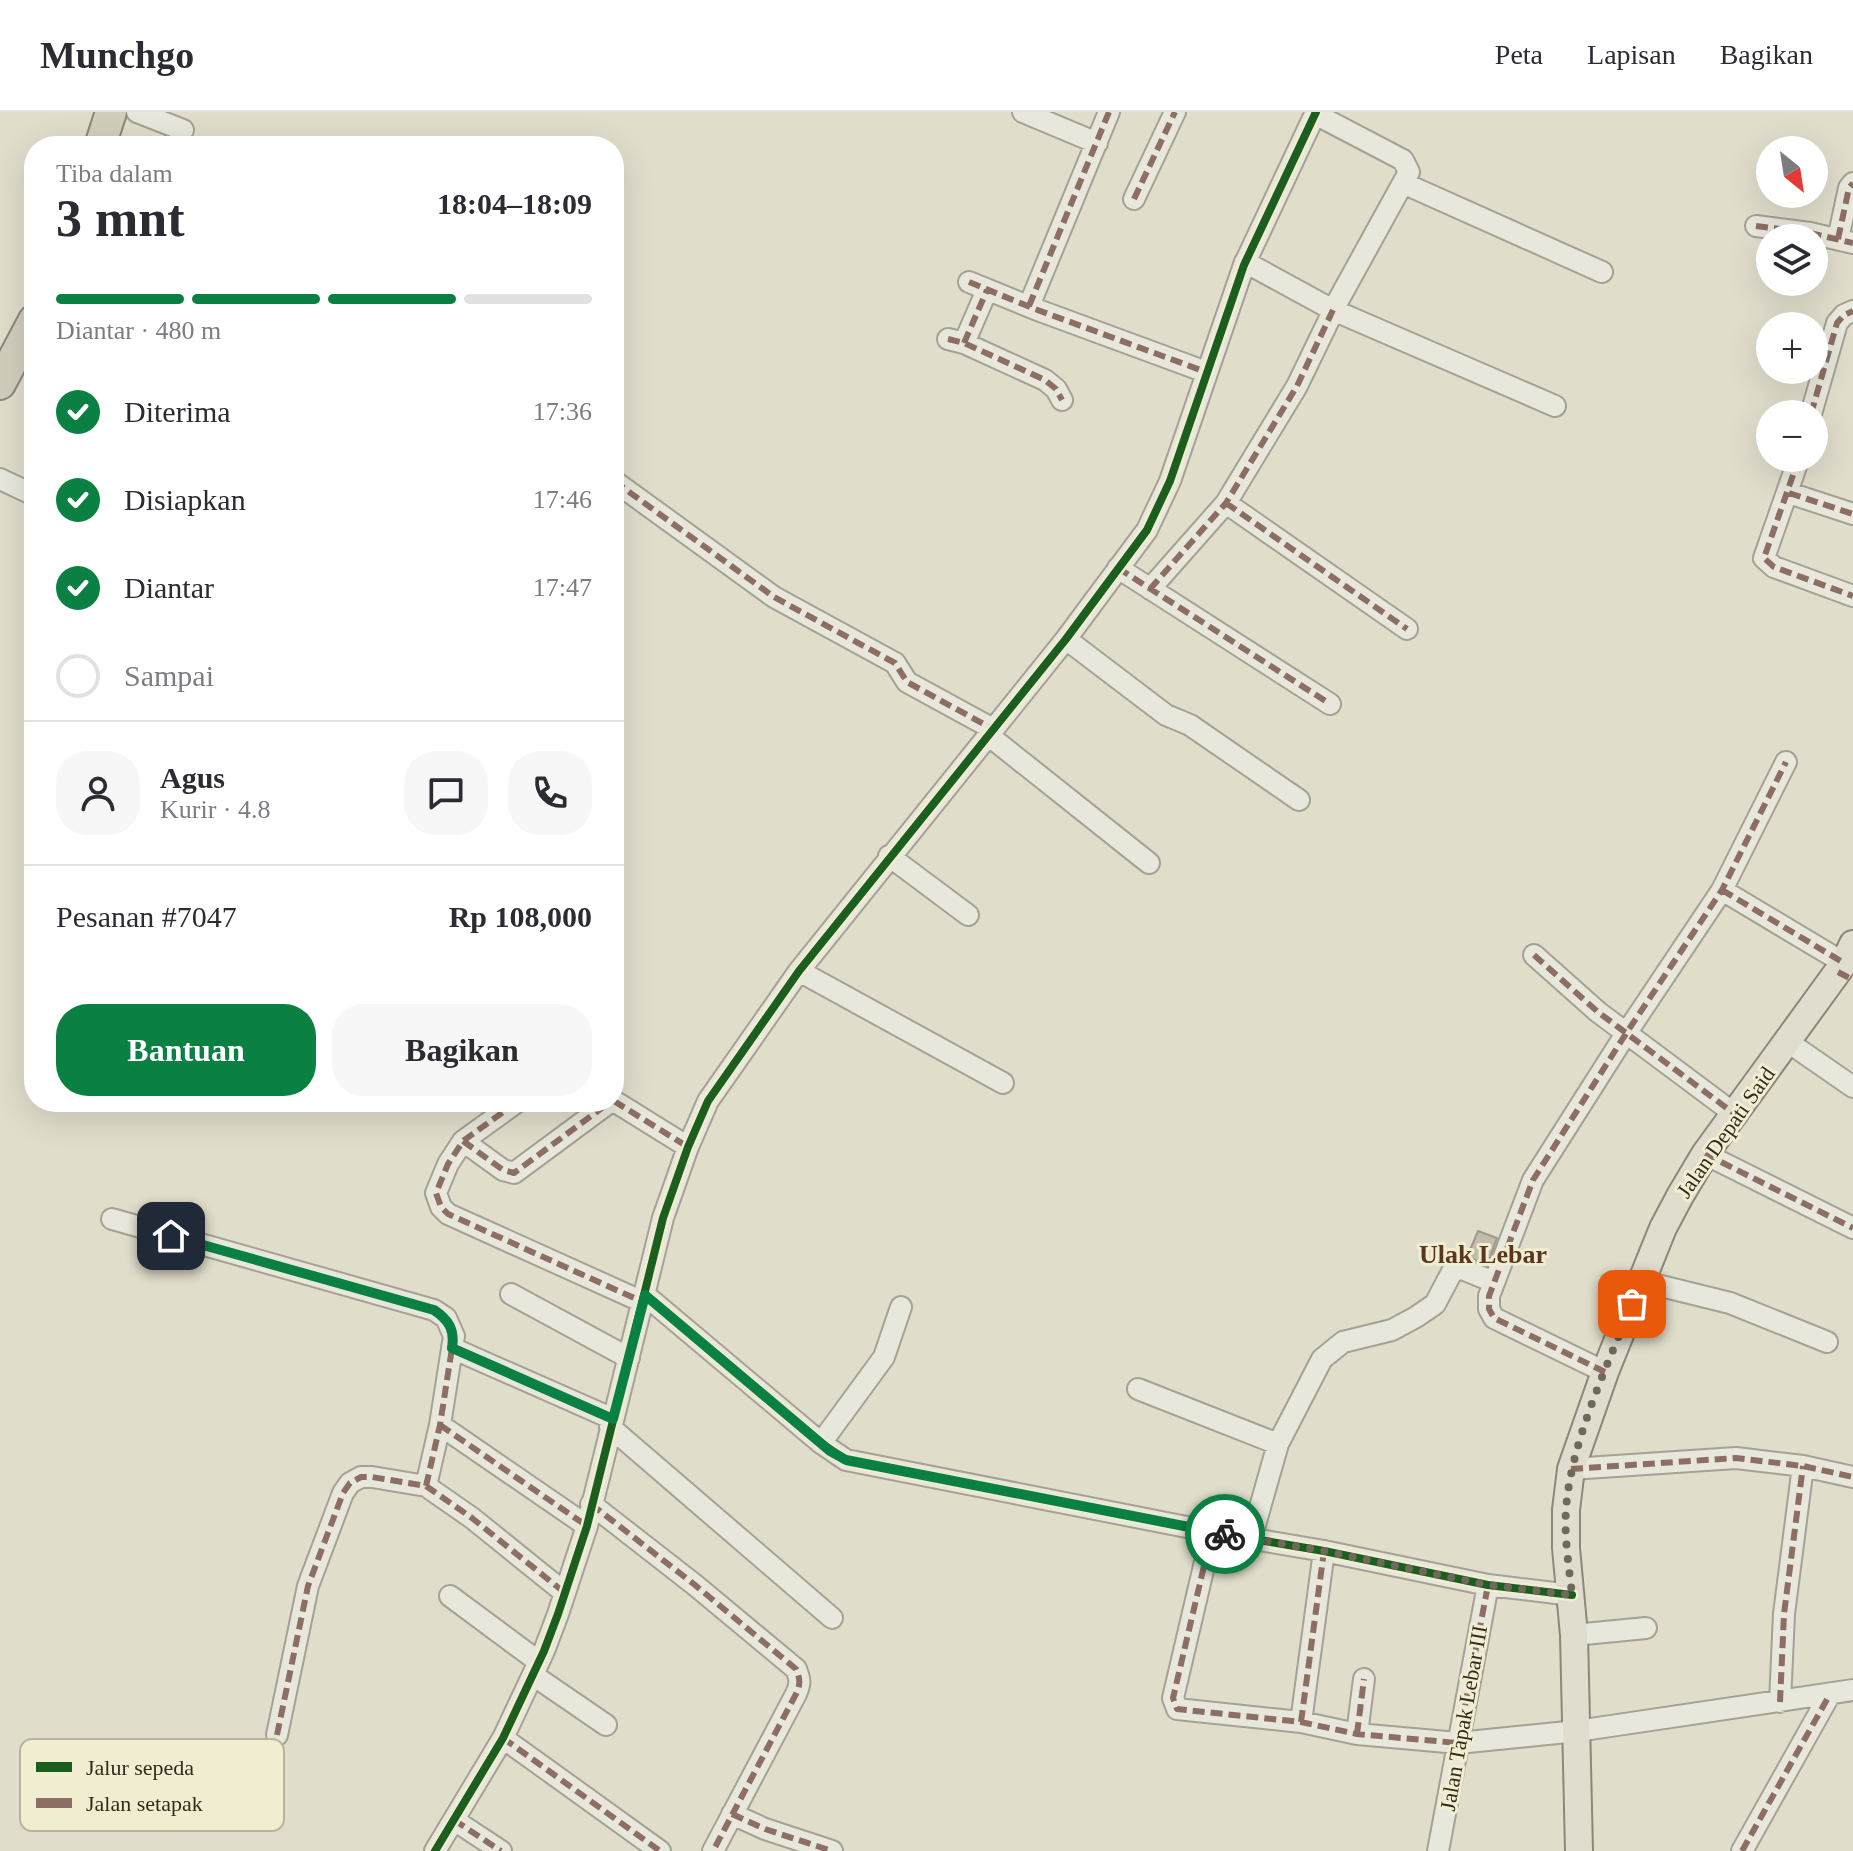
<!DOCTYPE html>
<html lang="id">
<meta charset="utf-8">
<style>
:root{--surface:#fff;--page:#f7f7f7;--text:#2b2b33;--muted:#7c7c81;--line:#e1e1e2;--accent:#0b8043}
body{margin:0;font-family:"Times New Roman",serif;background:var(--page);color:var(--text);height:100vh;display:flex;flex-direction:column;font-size:30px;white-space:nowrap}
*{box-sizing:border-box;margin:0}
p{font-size:26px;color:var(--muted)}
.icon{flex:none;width:44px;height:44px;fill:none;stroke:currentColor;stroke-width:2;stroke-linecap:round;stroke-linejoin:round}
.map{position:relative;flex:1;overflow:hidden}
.side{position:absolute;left:24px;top:24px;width:600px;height:976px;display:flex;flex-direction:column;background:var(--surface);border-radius:32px;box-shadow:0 8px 32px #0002}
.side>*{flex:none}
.needle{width:52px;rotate:150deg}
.fabs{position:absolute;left:1756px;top:24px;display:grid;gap:16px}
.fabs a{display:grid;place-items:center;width:72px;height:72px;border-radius:50%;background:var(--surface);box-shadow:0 8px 32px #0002;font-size:40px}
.pin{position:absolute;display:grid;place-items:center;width:68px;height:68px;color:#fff;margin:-34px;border-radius:16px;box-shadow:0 4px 12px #0006}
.courier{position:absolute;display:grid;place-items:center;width:80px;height:80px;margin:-40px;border:6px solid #0b8043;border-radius:50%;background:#fff;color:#222;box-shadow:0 2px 10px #0007}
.summary em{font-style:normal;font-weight:700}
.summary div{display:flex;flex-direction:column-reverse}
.summary{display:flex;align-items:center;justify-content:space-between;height:136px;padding:0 32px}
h1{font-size:52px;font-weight:700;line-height:60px}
.bar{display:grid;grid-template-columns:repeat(4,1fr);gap:12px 8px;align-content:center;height:96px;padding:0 32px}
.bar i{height:10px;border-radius:6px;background:var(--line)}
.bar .current{background:var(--accent)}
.bar p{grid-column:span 4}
.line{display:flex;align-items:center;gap:20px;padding:0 32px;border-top:2px solid var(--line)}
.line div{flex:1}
.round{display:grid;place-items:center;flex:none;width:84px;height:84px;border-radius:32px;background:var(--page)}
ol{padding:0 32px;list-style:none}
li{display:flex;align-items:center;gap:24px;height:88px}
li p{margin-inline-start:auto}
li .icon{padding:8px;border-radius:50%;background:var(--accent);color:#fff;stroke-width:4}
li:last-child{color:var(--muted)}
li i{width:44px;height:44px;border:4px solid var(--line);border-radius:50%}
.cta{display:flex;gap:16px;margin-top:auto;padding:16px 32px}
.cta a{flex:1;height:92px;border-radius:32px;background:var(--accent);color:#fff;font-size:32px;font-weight:700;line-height:92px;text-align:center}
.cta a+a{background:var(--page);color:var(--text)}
header{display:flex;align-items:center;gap:48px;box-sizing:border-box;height:112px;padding:0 40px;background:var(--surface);border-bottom:2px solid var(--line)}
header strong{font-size:38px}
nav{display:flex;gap:44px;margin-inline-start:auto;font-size:28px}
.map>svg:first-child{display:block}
.building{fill:#c3bcac;stroke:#9f998b;stroke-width:2;filter:url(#shadow)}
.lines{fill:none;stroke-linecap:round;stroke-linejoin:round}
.minor-casing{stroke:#a5a194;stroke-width:24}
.major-casing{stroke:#8b877b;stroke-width:30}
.highway-casing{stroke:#8b877b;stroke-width:34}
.minor{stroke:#e8e7dc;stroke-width:20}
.major{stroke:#e0ddce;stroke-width:26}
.highway{stroke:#d2cebc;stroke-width:30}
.quiet{stroke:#8d6e63;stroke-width:6;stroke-dasharray:12 6;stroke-linecap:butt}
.cycleway-casing{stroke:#f1edd1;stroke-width:13}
.cycleway{stroke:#1b5e20;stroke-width:8}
.done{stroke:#6f695b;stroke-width:8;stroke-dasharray:0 14.4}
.route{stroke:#0b8043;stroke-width:10}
.labels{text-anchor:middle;stroke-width:6;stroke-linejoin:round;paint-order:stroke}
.street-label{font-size:22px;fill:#322b1e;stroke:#f1edd1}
.quarter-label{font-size:26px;font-weight:bold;fill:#5a3621;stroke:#f1edd1}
.key{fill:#f1edd1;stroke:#b8b39b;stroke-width:2}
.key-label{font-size:22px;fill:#322b1e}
</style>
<header>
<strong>Munchgo</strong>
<nav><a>Peta</a><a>Lapisan</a><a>Bagikan</a></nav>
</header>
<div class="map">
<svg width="1853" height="1739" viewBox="0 0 1853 1739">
<defs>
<filter id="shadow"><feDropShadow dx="5" dy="9" stdDeviation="4" flood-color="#0004"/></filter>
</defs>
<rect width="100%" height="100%" fill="#e0ddcb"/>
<path class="building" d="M1478,1119L1497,1126L1487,1153L1467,1145Z"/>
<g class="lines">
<defs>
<path id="minor" d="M137,0L183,18
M1023,0L1097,31
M1403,71L1602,160
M1134,87L1175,0
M1756,114L1810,121L1853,131
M1838,127L1849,76L1853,71
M1245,150L1333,198L1555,294
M969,170L1035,197L1206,260
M1029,194L1109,0
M948,227L964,231L1045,268L1056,277L1062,288
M964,231L987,178
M1811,302L1837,211L1844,203L1853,199
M1799,346L1764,446L1774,455L1853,484
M0,367L34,383
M614,369L774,485L895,551L907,570L993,617
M1789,381L1853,402
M1226,391L1407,517
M1118,456L1330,592
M1150,477L1226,391L1297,274L1339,187L1409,60L1403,48L1315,2
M1066,527L1166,603L1190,613L1299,688
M988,623L1149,751
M889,744L968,803
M1722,778L1844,851
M1534,843L1598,900L1736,1003
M799,859L1003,971
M1788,930L1853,975
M614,989L688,1035
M517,990L463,1029L448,1052L436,1081L441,1095L448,1102L643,1190
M463,1029L503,1058L514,1061L610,990
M1705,1042L1853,1116
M112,1107L434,1198L446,1206L454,1224L440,1313L426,1374
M1641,1169L1730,1191L1827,1230
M511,1182L629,1246
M645,1183L821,1331L846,1348L1212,1420L1324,1439L1488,1473L1572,1483
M452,1236L613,1307
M1605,1260L1494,1206L1489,1197V1184L1533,1068L1627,920L1722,778L1786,650
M1138,1277L1278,1332
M440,1313L587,1414
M610,1315L832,1506
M821,1331L884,1245L901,1195
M1571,1357L1736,1346L1803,1354L1853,1365
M591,1392L695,1473L796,1557C800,1567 801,1571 796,1582L713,1739
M1212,1420L1173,1586L1177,1597L1301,1610L1357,1622L1458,1631L1577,1619L1853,1578
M1251,1427L1278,1332L1322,1247L1343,1230L1392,1218L1416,1205L1435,1192L1453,1158L1462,1157L1494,1170
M450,1484L539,1550
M1574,1523L1646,1516
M533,1563L606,1613
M1780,1590L1784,1502L1803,1354
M1301,1610L1324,1439
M1357,1622L1364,1567
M277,1623L308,1474L343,1381L350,1371L361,1365H372L426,1374L472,1406L565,1481
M503,1626L660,1739
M732,1702L765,1717L832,1739
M454,1708L501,1739
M435,1739L503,1626L544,1539L558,1502L587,1414L663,1106L688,1035L708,989L799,859L1066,527L1147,418L1170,369L1244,153L1316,0
M1438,1739L1488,1473
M1742,1739L1830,1582"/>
<path id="major" d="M1579,1739L1574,1523L1566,1436V1398L1571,1357L1605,1260L1663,1116L1680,1084L1705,1042L1844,851L1853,832"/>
<path id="highway" d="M100,34L111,0
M0,272L34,208"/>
</defs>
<use href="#minor" class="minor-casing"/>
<use href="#major" class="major-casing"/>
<use href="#highway" class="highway-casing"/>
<use href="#minor" class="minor"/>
<use href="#major" class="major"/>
<use href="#highway" class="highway"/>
<path class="quiet" d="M1134,87L1175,0
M1756,114L1810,121L1853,131
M1838,127L1849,76L1853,71
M969,170L1035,197L1206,260
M1029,194L1109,0
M948,227L964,231L1045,268L1056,277L1062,288
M964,231L987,178
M1811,302L1837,211L1844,203L1853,199
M1799,346L1764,446L1774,455L1853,484
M614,369L774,485L895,551L907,570L993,617
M1789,381L1853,402
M1226,391L1407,517
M1118,456L1330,592
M1150,477L1226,391L1297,274L1333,198
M1722,778L1844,851
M1534,843L1598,900L1736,1003
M1838,860L1853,868
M614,989L688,1035
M517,990L463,1029L448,1052L436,1081L441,1095L448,1102L643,1190
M463,1029L503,1058L514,1061L610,990
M1705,1042L1853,1116
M1605,1260L1494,1206L1489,1197V1184L1533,1068L1627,920L1722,778L1786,650
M440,1313L587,1414
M1571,1357L1736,1346L1803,1354L1853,1365
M426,1374L440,1313L452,1236
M591,1392L695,1473L796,1557C800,1567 801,1571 796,1582L713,1739
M1212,1420L1173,1586L1177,1597L1301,1610L1357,1622L1458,1631L1488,1473
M1780,1590L1784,1502L1803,1354
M1301,1610L1324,1439
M1357,1622L1364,1567
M277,1623L308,1474L343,1381L350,1371L361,1365H372L426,1374L472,1406L565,1481
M503,1626L660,1739
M732,1702L765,1717L832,1739
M454,1708L501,1739
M1742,1739L1830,1582"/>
<defs>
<path id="cycleway" d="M645,1183L821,1331L846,1348L1212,1420L1324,1439L1488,1473L1572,1483
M435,1739L503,1626L544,1539L558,1502L587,1414L663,1106L688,1035L708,989L799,859L1066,527L1147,418L1170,369L1244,153L1316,0"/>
</defs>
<use href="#cycleway" class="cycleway-casing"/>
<use href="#cycleway" class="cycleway"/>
</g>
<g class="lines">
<path class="done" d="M1225,1422L1324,1439L1488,1473L1572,1483C1569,1454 1564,1425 1566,1397C1571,1330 1607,1254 1632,1192"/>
<path class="route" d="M171,1124L434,1198C449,1208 455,1218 452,1236L613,1307L645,1183L830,1339L846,1348L1225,1422"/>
</g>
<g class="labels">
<g class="street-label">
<text transform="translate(1725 1020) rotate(-55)" y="8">Jalan Depati Said</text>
<text transform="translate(1463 1606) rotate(-80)" y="8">Jalan Tapak Lebar III</text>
</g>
<g class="quarter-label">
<text x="1483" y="1151">Ulak Lebar</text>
</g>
</g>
<rect x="20" y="1627" width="264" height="92" rx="12" class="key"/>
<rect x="36" y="1650" width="36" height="10" fill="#1b5e20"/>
<rect x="36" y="1686" width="36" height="10" fill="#8d6e63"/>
<g class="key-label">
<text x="86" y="1663">Jalur sepeda</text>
<text x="86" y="1699">Jalan setapak</text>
</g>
</svg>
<div class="fabs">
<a><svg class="needle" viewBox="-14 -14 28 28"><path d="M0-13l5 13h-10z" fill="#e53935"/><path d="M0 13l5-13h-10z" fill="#7c7c81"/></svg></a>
<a><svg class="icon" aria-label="layers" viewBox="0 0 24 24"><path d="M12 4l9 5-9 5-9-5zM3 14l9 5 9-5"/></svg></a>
<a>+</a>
<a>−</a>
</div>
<div class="pin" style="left:1632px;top:1192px;background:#ea580c"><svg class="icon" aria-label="bag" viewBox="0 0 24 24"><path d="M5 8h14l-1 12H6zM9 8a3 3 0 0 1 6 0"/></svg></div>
<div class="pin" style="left:171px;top:1124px;background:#1f2937"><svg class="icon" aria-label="home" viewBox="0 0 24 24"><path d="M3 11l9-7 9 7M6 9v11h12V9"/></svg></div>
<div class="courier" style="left:1225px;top:1422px"><svg class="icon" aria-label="bike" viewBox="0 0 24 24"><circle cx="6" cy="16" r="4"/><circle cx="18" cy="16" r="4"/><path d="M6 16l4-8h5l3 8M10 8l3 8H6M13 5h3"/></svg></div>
<section class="side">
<div class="summary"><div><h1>3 mnt</h1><p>Tiba dalam</p></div><em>18:04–18:09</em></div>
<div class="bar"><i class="current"></i><i class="current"></i><i class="current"></i><i></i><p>Diantar · 480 m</p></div>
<ol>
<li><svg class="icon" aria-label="check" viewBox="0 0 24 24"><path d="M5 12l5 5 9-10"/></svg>Diterima<p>17:36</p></li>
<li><svg class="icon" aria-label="check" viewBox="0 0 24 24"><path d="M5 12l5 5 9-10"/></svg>Disiapkan<p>17:46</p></li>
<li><svg class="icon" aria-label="check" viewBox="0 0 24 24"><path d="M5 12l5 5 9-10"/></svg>Diantar<p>17:47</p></li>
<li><i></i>Sampai</li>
</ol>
<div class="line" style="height:144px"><a class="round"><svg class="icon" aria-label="person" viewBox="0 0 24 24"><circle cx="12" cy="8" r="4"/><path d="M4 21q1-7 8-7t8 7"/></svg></a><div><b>Agus</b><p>Kurir · 4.8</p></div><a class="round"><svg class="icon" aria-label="chat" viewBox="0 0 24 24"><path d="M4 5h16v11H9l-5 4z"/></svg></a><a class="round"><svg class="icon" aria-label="phone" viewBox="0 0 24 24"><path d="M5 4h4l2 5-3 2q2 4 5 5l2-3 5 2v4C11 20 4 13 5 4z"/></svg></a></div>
<div class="line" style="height:104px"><div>Pesanan #7047</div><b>Rp 108,000</b></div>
<div class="cta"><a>Bantuan</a><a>Bagikan</a></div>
</section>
</div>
